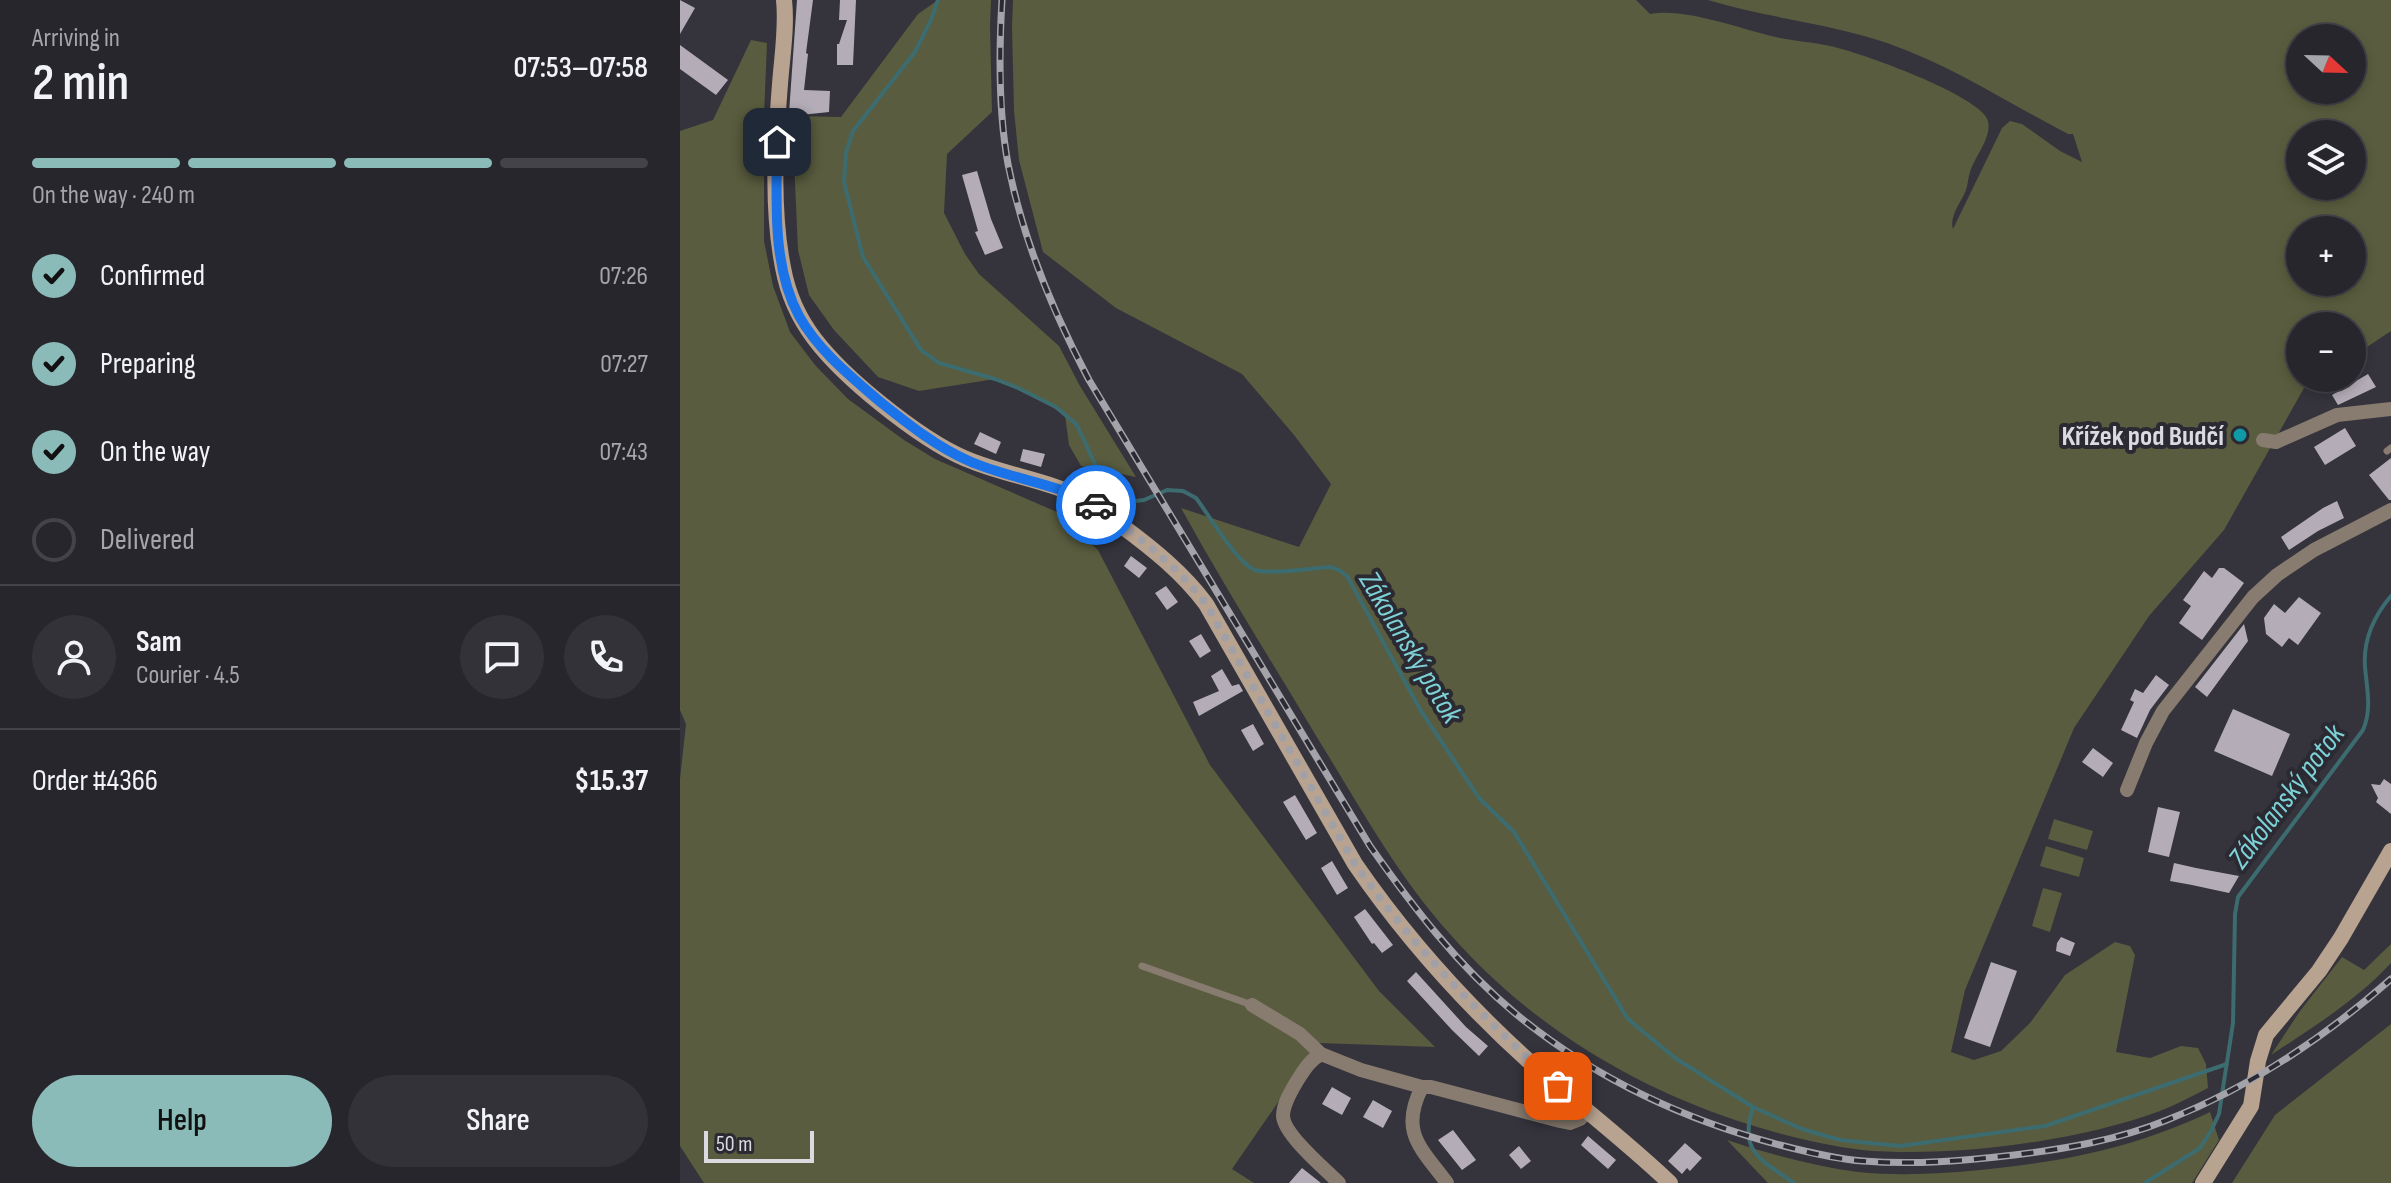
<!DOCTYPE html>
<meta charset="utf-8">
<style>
:root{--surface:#28262d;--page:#343239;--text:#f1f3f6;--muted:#a5a5aa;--line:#444349;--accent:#8bbbb9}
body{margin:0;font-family:"Sofia Sans Condensed",sans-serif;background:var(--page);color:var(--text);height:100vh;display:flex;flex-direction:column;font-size:30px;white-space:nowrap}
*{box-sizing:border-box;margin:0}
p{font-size:26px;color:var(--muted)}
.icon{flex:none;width:44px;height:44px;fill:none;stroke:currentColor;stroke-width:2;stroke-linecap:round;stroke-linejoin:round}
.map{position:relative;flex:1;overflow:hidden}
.drawer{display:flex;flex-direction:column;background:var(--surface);width:680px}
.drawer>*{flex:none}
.needle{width:52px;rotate:112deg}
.buttons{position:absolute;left:1606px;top:24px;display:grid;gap:16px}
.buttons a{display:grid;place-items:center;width:80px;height:80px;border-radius:50%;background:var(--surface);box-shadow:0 4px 12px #0003,0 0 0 2px var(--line);font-size:40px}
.scale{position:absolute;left:24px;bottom:20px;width:110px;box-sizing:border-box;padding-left:8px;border:4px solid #dbdae0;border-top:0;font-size:22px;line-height:28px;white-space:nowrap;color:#dbdae0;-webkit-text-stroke:6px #2b2932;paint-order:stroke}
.pin{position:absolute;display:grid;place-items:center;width:68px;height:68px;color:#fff;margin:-34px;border-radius:16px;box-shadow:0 4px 12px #0006}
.courier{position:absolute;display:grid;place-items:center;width:80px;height:80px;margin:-40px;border:6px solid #1a73e8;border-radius:50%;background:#fff;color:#222;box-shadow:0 2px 10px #0007}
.overview em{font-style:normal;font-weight:600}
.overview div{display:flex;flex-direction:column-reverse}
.overview{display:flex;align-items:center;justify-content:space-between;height:136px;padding:0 32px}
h1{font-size:52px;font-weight:600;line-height:60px}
.bar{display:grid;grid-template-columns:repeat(4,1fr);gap:12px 8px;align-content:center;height:96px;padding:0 32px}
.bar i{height:10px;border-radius:6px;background:var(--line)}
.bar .active{background:var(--accent)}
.bar p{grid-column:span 4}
.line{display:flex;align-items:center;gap:20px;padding:0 32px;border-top:2px solid var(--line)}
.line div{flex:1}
.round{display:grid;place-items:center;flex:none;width:84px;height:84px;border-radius:42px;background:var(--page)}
ol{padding:0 32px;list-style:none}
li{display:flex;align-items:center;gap:24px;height:88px}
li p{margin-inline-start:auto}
li .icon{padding:8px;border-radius:50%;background:var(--accent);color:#111;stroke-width:4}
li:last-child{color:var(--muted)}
li i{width:44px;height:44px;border:4px solid var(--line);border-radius:50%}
.cta{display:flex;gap:16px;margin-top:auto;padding:16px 32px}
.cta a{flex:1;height:92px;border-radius:48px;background:var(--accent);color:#111;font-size:32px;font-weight:600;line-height:92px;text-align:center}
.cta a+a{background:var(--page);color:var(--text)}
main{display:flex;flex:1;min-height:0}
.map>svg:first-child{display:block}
.green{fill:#595c3e;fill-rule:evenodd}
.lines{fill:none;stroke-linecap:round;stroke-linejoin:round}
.stream{stroke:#3c6c6f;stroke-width:4}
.building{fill:#b4adb7}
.lane{stroke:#887b6f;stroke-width:7}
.street{stroke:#887b6f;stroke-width:14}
.secondary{stroke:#b8a390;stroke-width:16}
.rail-casing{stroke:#a4a3aa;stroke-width:7}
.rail{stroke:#2b2932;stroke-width:4;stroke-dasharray:12;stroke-linecap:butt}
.done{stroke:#a1a0a7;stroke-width:8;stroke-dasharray:0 14.4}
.route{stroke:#1a73e8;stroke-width:10}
.culture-dot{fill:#0f9aa8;stroke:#2b2932;stroke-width:3}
.labels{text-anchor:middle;stroke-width:8;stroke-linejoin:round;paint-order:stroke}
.poi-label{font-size:28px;font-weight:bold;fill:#dbdae0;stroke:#2b2932;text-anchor:end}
.water-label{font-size:30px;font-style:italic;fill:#7dd2d7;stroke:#2b2932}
</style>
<main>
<section class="drawer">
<div class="overview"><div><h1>2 min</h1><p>Arriving in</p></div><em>07:53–07:58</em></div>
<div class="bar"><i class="active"></i><i class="active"></i><i class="active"></i><i></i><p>On the way · 240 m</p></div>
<ol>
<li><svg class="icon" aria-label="check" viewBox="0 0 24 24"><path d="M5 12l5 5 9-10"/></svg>Confirmed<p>07:26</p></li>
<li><svg class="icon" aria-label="check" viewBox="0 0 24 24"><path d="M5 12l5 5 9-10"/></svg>Preparing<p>07:27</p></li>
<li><svg class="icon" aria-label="check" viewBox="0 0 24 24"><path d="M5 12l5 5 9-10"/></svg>On the way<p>07:43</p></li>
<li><i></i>Delivered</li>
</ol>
<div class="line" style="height:144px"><a class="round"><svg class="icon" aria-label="person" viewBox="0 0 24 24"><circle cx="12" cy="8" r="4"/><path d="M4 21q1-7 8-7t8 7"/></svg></a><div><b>Sam</b><p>Courier · 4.5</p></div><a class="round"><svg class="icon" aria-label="chat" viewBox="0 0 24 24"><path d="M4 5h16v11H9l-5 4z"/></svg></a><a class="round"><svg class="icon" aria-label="phone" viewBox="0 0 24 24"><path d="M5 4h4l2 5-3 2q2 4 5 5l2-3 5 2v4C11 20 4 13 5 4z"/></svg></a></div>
<div class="line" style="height:104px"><div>Order #4366</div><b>$15.37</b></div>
<div class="cta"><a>Help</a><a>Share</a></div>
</section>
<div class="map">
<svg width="1711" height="1183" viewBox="0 0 1711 1183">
<rect width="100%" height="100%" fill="#35333c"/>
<path class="green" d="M258,0H311L310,26L312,112L267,154L264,213L285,254L299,274L379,346L400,386L456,477L401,466L389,445L385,415L351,394L315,379L239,391L198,377L154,330L129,295L118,250L112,116L161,117L238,14Z
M333,0H956L970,14C1004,7 1061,29 1096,37C1113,41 1132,42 1150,46C1177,51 1302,96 1308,121C1312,138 1295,156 1290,172C1288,178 1288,184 1286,190C1281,203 1269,216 1273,229L1322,128L1330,121L1342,124L1380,151L1402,162L1393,134H1388C1328,103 1271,65 1207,43C1149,23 1086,18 1028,0H1711V331L1672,357V326H1620V378H1640L1624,388L1544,530L1469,616L1394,728L1285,990L1271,1052L1294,1060L1321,1051L1350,1023L1385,975L1435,942L1450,946L1455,955L1436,1052L1470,1058L1501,1046L1518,1048L1526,1064L1528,1088C1512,1096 1496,1105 1480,1111C1396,1142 1271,1158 1182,1150C1140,1145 1098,1134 1058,1121C947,1084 847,1022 769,933C717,875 679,805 638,739C592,662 544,586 501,508L619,547L651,484L614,435L562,374L436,308L363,252L339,160L334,111L332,26ZM1620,38H1672V90H1620ZM1620,134H1672V186H1620ZM1620,230H1672V282H1620Z
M71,40L87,43L84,115V241L93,286L110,332L135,365L168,399L224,440L255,459L377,512L418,550L530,765L699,991L755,1047L639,1043L552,1169L574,1183H24L0,1146V779L6,724L0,710V131L33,120Z
M1374,819L1413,831L1407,850L1368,839Z
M1366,846L1404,858L1399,877L1360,866Z
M1363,888L1382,893L1370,932L1352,926Z
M1711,944V963C1677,1000 1632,1028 1591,1055L1620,1011L1662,957L1684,970Z
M1711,1024V1183H1552L1595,1115Z
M1530,1112L1539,1140L1512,1183H1088L1047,1140C1089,1154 1133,1166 1178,1172C1218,1176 1259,1174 1300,1170C1382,1162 1454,1148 1530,1112Z"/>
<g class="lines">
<path class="stream" d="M258,0L251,20L235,52L173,131L166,152L164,182L183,257L241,350L259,363L315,379L338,388L376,407L397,425L425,486L456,501L464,500L487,490L503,491L516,498C529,515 557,563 575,570C589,575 633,568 650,567L659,570L667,576L741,711L799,798L834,832L948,1019L995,1058L1073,1107C1058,1153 1082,1160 1114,1183
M1073,1107L1122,1129L1160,1140L1220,1146L1365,1126L1547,1064
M1465,1183L1520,1148L1531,1131L1539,1114L1553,1023L1555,914L1558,897L1683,730C1692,709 1687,690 1685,667C1683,640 1694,616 1711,596"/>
</g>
<path class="building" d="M0,0L15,8L0,34Z
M117,0H133L126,53L128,54L124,90L150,91L149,112L112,116L109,113Z
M160,0H176L173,65H157V44H159L167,20H159Z
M0,45L48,80L36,95L0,69Z
M297,171L311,219L323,248L305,255L295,232L298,231L282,175Z
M1688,374L1696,387L1658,405L1652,395Z
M1665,428L1676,446L1645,465L1634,447Z
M300,432L321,442L316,454L294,444Z
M343,449L365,454L361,467L340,461Z
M1711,458V500H1709L1689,475Z
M1657,501L1664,518L1638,531L1609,550L1601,537L1643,508Z
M451,556L467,568L459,578L444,566Z
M1539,568H1544L1564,583L1522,640L1499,623L1511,606L1503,600L1524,571L1532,578Z
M486,586L498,602L487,610L475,593Z
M1619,597L1641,613L1618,645L1609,638L1602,647L1586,634L1584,618L1594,604L1605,613Z
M1564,624L1568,641L1527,697L1515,687Z
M521,634L531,651L520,658L509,641Z
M542,669L552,686L559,684L563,691L519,716L513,702L539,691L531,676Z
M1476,675L1489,685L1470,710L1457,738L1441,730L1454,702L1450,700L1455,689L1463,693Z
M1553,709L1610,734L1592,776L1534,751Z
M573,724L584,744L573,751L561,730Z
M1413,748L1433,763L1423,777L1402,762Z
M1704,779L1711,784V814L1696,802L1698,798L1691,784L1700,785Z
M615,795L637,833L626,840L603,802Z
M1478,807L1500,812L1489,857L1468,852Z
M652,861L668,888L657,895L641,868Z
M1494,863L1516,868L1559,876L1549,893L1512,885L1490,881Z
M685,909L713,945L702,953L694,943L692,944L674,917Z
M1381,937L1395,943L1390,956L1376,951L1377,943Z
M1311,962L1337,971L1310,1047L1284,1038Z
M736,972L786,1027L808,1046L799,1056L772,1030L727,981Z
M652,1087L671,1098L662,1115L642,1104Z
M693,1100L712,1111L703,1128L683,1117Z
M773,1130L796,1160L782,1170L758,1140Z
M908,1136L936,1160L928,1169L901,1145Z
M1005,1143L1022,1158L1010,1171L1007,1168L1002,1174L988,1161Z
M839,1146L851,1161L841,1169L829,1155Z
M622,1168L641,1183H609Z"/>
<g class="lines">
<path class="lane" d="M1707,451L1711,448
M462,966L572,1005"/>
<path class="street" d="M1583,440L1596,442L1657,415L1711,409
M1447,790L1466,743L1483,711L1573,597L1597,575L1634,550L1711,510
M572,1005L620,1034L641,1054
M742,1087C719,1132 741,1148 767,1183
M659,1183C645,1169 604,1135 603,1116C603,1104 611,1091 617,1081C624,1070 630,1060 641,1054L681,1070L742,1087H751L880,1121L890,1123L900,1119L908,1111"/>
<path class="secondary" d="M104,0C107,27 102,57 100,84C95,147 91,216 105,277C111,302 124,327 141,347C172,384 248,446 294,462C333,477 377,482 413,504C424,510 433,518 442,526C473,549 503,573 526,604L675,864C732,947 802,1022 878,1087C916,1118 954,1149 990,1183
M1523,1183L1571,1106L1578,1061L1586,1035L1639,971L1661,938L1711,851"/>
<defs>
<path id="rail" d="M322,0C319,50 319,115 328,164C343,240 373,312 409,380L690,846C733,907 778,966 836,1014C913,1077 1004,1120 1100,1145C1127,1152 1155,1159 1183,1161C1234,1165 1283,1161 1334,1155C1385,1149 1438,1140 1487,1120C1569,1088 1645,1037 1711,979"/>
</defs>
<use href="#rail" class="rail-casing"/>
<use href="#rail" class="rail"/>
</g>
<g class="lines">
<path class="done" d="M416,505C455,535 496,564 526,604L675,864C733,947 803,1018 878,1086"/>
<path class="route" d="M97,142C97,198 91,264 119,316C138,350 169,375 198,400C227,423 255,446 289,461C330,479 376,483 416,505"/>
</g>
<circle class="culture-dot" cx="1560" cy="435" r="8"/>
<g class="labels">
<g class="poi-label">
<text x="1544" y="445">Křížek pod Budčí</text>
</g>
<g class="water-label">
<text transform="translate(731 647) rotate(59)" y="10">Zákolanský potok</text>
<text transform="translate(1606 796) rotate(-53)" y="10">Zákolanský potok</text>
</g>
</g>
</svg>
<div class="buttons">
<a><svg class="needle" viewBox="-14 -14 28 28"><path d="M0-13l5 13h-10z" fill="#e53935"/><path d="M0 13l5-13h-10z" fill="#a5a5aa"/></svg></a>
<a><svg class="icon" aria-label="layers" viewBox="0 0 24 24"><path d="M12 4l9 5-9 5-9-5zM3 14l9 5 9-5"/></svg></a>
<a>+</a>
<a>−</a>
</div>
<div class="scale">50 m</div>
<div class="pin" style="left:878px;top:1086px;background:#ea580c"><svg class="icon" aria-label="bag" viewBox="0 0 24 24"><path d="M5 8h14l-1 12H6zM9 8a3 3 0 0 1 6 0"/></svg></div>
<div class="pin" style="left:97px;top:142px;background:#1f2937"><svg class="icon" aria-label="home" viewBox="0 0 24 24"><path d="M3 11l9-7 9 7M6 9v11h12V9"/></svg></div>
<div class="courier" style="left:416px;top:505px"><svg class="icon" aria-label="car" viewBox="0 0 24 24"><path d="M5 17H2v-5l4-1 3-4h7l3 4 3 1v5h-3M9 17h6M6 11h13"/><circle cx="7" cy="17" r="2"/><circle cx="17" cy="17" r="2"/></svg></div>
</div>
</main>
